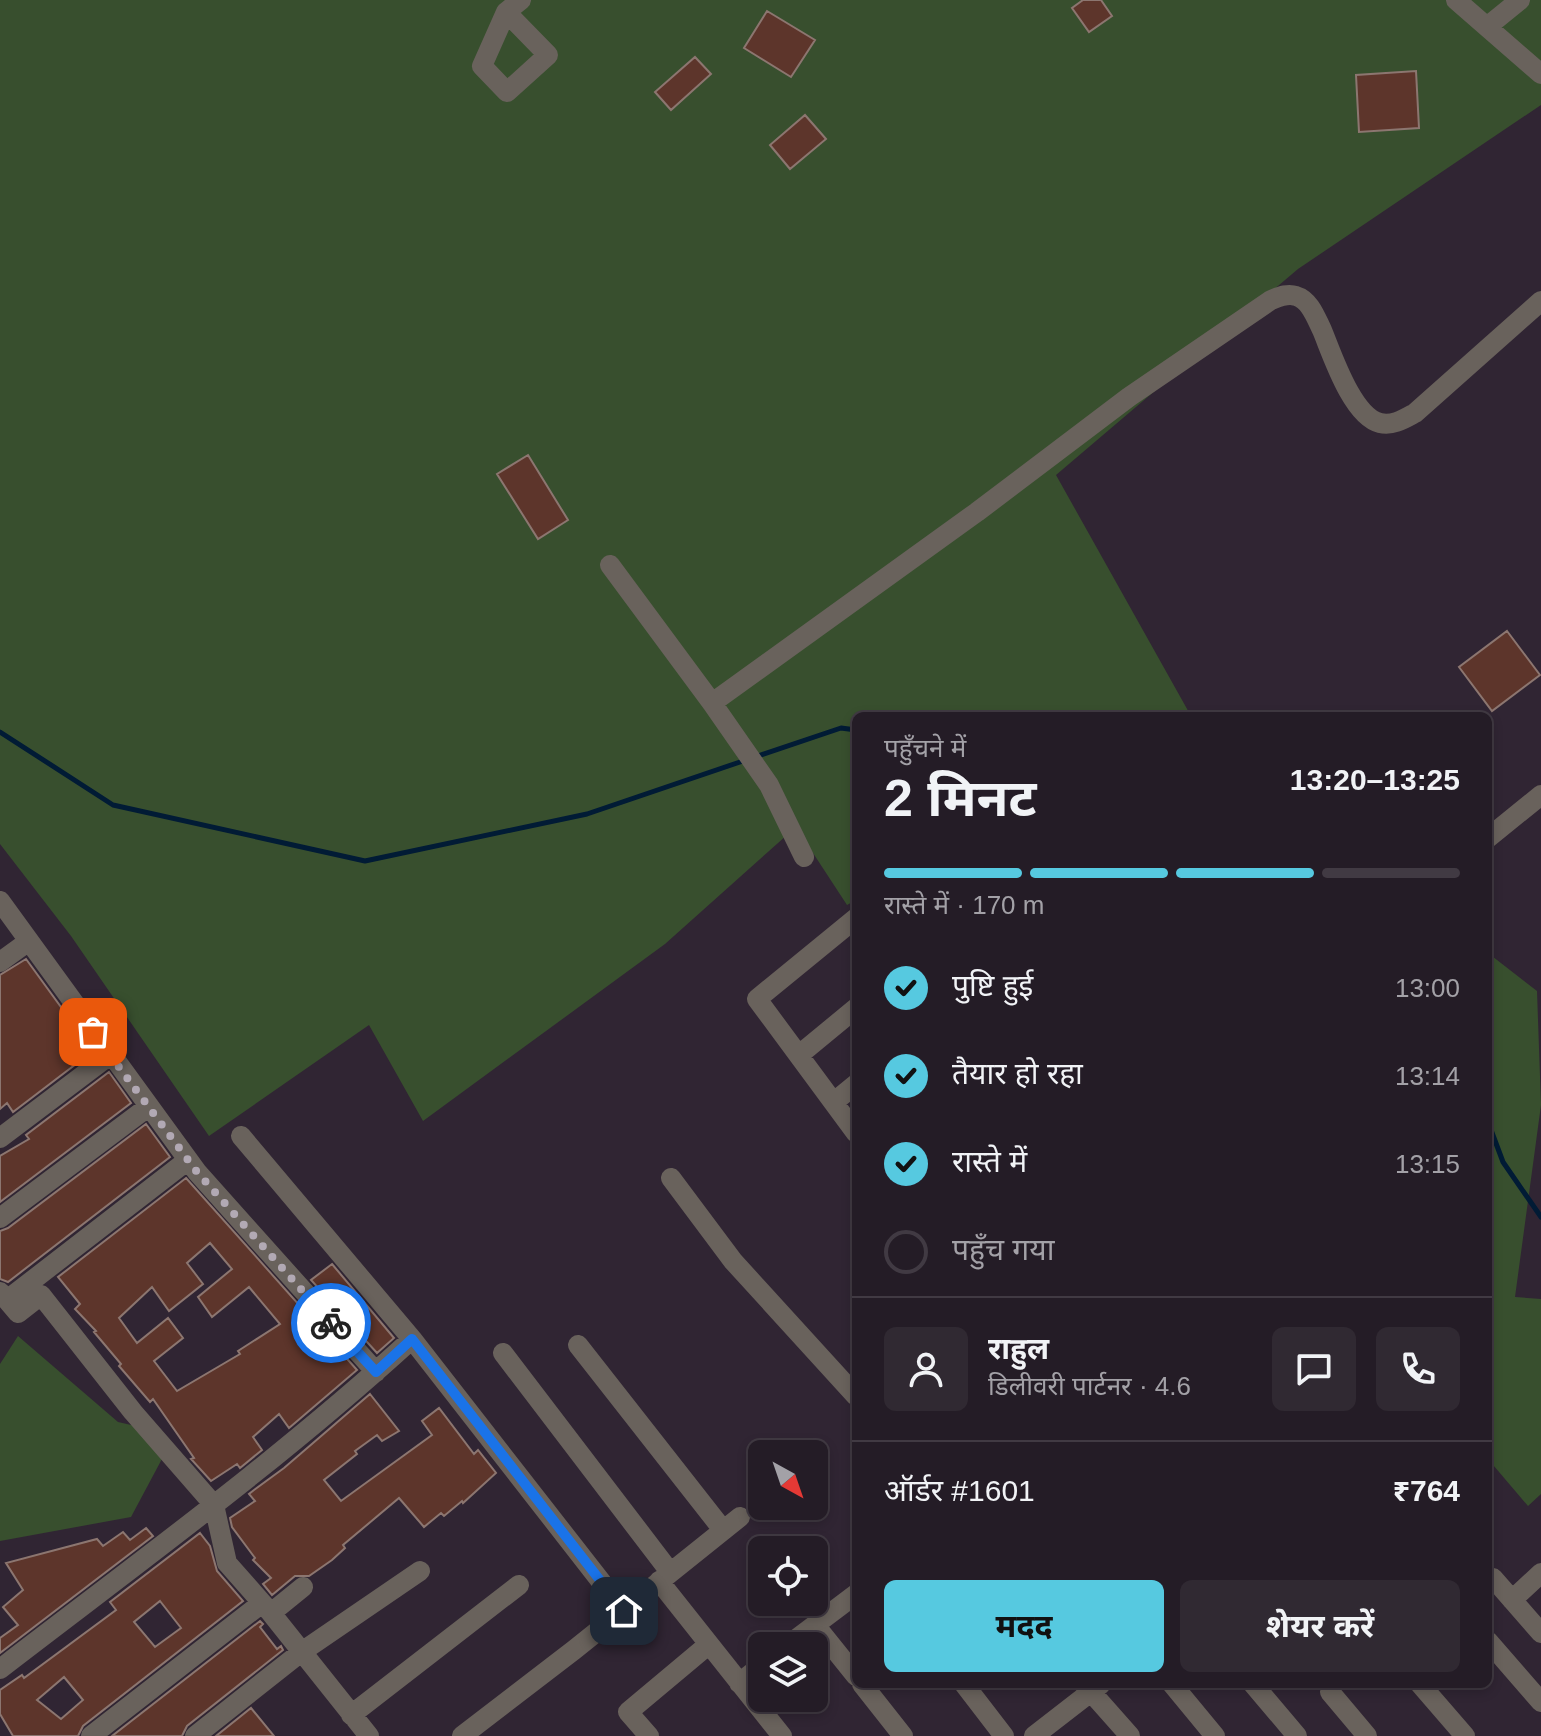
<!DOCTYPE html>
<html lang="hi">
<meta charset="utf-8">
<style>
:root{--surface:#241c26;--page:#302932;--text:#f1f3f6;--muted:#a3a1a7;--line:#413a43;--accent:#56c9e0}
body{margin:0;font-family:Helvetica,"Noto Sans Devanagari",sans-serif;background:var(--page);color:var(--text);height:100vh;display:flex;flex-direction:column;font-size:30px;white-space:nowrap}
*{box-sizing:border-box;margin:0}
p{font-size:26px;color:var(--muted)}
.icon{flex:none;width:44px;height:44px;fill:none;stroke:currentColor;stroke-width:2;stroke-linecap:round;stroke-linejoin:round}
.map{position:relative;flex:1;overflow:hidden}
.side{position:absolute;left:852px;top:712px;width:640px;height:976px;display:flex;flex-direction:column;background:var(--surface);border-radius:12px;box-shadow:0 4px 12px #0003,0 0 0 2px var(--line)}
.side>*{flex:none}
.needle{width:52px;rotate:140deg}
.tools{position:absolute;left:748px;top:1440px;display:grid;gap:16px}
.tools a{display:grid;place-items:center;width:80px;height:80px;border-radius:12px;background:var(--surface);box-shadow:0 4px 12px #0003,0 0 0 2px var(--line);font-size:40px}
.pin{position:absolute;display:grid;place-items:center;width:68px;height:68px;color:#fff;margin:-34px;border-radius:16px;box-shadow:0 4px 12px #0006}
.courier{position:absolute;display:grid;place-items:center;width:80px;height:80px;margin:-40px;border:6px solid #1a73e8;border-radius:50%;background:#fff;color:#222;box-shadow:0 2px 10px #0007}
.headline em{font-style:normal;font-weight:700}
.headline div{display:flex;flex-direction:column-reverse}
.headline{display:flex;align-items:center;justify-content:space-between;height:136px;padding:0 32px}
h1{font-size:52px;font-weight:700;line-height:60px}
.bar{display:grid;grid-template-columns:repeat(4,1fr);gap:12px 8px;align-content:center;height:96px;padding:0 32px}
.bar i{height:10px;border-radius:6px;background:var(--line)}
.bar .on{background:var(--accent)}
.bar p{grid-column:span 4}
.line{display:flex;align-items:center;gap:20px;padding:0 32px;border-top:2px solid var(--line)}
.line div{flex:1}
.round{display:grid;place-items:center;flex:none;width:84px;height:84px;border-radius:12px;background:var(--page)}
ol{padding:0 32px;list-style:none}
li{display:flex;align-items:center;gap:24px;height:88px}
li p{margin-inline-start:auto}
li .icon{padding:8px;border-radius:50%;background:var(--accent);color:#111;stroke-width:4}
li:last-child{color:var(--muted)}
li i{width:44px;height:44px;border:4px solid var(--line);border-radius:50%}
.primary-button{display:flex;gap:16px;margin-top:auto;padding:16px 32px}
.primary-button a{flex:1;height:92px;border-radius:12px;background:var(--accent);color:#111;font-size:32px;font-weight:700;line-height:92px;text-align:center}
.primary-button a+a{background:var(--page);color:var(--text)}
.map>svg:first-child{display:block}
.green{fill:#384f2e}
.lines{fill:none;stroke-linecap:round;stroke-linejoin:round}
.stream{stroke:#011b35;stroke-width:5}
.building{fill:#5d352b;stroke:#8c7670;stroke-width:2;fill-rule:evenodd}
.minor{stroke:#69625c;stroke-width:20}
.done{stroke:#b2a9b4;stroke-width:8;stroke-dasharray:0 14.4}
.route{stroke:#1a73e8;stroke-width:10}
</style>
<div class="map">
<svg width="1541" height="1736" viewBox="0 0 1541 1736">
<rect width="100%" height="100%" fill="#302533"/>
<path class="green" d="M0,0H1541V105L1298,269L1056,475L1191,716H856V900L847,905L796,827L665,944L423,1121L369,1025L209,1136L71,936L0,844Z
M1488,953L1537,991L1541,1105L1515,1297L1541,1299V1494L1528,1506L1488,1459Z
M18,1336L118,1422L140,1427L163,1457L131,1517L0,1541V1364Z"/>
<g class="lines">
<path class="stream" d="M0,732L113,805L365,861L587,814L746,760
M755,757L841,728L856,730
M1488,1122L1503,1162L1541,1217"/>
</g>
<path class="building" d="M1083,0H1101L1112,16L1089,32L1072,8Z
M767,11L815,40L791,77L744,48Z
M695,57L711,74L671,110L655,92Z
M1416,71L1419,128L1359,132L1356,75Z
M805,115L826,139L790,169L770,145Z
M528,455L568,520L538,539L497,474Z
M1507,631L1540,675L1492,711L1459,667Z
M26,959L93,1051L13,1112L7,1103L0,1109V975Z
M109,1072L131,1103L0,1202V1156L29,1139L26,1135Z
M146,1124L170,1157L8,1282L0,1279V1231L8,1228Z
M186,1178L357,1370L289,1428L279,1414L253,1437L262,1450L240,1468L237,1464L211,1481L191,1459L194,1458L153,1399L150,1402L119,1366L121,1364L94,1332L96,1331L75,1309L80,1304L58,1277ZM210,1243L232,1269L198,1297L212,1317L249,1287L280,1324L238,1351L240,1354L177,1391L154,1361L183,1338L168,1318L137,1343L119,1318L152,1287L169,1311L203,1284L187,1263Z
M332,1264L394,1338L377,1353L311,1280Z
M370,1394L399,1431L382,1441L377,1435L355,1451L357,1454L324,1480L341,1501L432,1435L422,1421L439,1408L474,1454L478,1450L496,1473L463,1503L462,1501L444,1516L441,1513L424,1527L399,1498L343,1545L345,1548L332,1560L309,1576H295L272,1595L263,1584L271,1578L253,1560L255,1558L232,1527L230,1518L255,1501L249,1494L254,1490L284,1468Z
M146,1528L153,1536L0,1653V1638L18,1625L3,1607L23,1590L6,1563L97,1539L103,1546L123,1532L130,1540Z
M200,1533L210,1546L217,1571L243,1601L83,1726L78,1736H13L0,1714V1690L22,1675L24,1678L116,1610L110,1602ZM160,1601L181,1628L155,1647L134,1622ZM64,1677L83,1700L61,1719L37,1700Z
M260,1621L263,1624L260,1627L277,1649L281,1646L283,1650L187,1726L182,1736H112Z
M251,1708L274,1736H216Z"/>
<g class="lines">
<path class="minor" d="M1456,0L1541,74
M506,12L548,55L507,92L482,66L506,12L521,0
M1488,26L1520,0
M610,565L712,703L977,512L1129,397L1271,300C1279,297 1287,293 1296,296C1310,300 1316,318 1322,330C1332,354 1352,416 1380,423C1393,426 1404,419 1415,413L1541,301
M712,703L769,785L804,857
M1488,838L1541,795
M0,901L197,1172L376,1372
M856,918L757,999L856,1133
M0,962L29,941
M799,1055L856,1008
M834,1102L856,1084
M241,1136L412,1339L624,1611
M0,1138L110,1055
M671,1178L733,1261L856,1396
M0,1218L148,1107
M0,1292L18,1313L41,1295L133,1412L214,1505L227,1563L271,1613L369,1736
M7,1300L188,1160
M578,1345L723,1530
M503,1353L670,1572
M1493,1578L1541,1633
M659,1581L782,1736
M1512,1600L1541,1573
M271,1613L303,1587
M815,1625L856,1676
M1488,1641L1541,1702
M787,1646L856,1594
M0,1669C139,1562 282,1458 412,1339
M739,1683L762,1665
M862,1684L903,1736
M964,1684L1004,1736
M1084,1684L1130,1736
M1172,1684L1215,1736
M1253,1684L1297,1736
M1420,1684L1465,1736
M1330,1692L1367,1736
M351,1715L519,1585
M91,1736L262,1603
M195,1736L300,1653L420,1571
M462,1736L574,1650L740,1517
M649,1736L628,1712L708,1645
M1034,1736L1101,1684"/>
</g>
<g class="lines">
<path class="done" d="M93,1032L197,1172L331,1323"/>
<path class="route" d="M331,1323L376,1372L412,1339L624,1611"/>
</g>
</svg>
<div class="tools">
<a><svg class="needle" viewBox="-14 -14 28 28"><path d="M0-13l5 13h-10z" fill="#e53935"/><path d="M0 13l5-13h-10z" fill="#a3a1a7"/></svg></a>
<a><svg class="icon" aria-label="locate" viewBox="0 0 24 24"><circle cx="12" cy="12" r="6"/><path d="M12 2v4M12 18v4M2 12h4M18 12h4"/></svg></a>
<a><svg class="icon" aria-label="layers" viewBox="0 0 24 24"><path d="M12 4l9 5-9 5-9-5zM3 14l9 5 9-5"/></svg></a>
</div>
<div class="pin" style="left:93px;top:1032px;background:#ea580c"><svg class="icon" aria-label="bag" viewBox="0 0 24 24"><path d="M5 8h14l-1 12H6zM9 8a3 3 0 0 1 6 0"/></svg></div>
<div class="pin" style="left:624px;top:1611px;background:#1f2937"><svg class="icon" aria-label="home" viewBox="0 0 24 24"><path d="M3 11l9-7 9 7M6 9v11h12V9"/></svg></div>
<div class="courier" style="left:331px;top:1323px"><svg class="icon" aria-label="bike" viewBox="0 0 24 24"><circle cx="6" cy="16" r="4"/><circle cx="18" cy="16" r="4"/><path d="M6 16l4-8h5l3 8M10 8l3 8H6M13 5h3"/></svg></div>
<section class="side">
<div class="headline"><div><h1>2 मिनट</h1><p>पहुँचने में</p></div><em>13:20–13:25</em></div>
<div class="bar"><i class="on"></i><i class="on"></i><i class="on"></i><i></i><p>रास्ते में · 170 m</p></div>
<ol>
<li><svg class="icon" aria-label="check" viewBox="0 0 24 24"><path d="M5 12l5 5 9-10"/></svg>पुष्टि हुई<p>13:00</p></li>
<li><svg class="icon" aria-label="check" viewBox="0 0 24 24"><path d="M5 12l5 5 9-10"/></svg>तैयार हो रहा<p>13:14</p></li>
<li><svg class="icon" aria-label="check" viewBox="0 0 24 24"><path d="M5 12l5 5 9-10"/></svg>रास्ते में<p>13:15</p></li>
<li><i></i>पहुँच गया</li>
</ol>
<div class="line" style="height:144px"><a class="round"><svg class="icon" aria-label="person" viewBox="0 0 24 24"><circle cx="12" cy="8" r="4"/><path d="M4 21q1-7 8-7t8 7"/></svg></a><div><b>राहुल</b><p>डिलीवरी पार्टनर · 4.6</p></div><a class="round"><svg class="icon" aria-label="chat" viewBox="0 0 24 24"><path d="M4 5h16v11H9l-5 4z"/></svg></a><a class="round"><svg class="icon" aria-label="phone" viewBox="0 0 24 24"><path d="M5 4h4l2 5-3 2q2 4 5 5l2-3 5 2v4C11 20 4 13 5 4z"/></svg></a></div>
<div class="line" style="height:104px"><div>ऑर्डर #1601</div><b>₹764</b></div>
<div class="primary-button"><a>मदद</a><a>शेयर करें</a></div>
</section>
</div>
